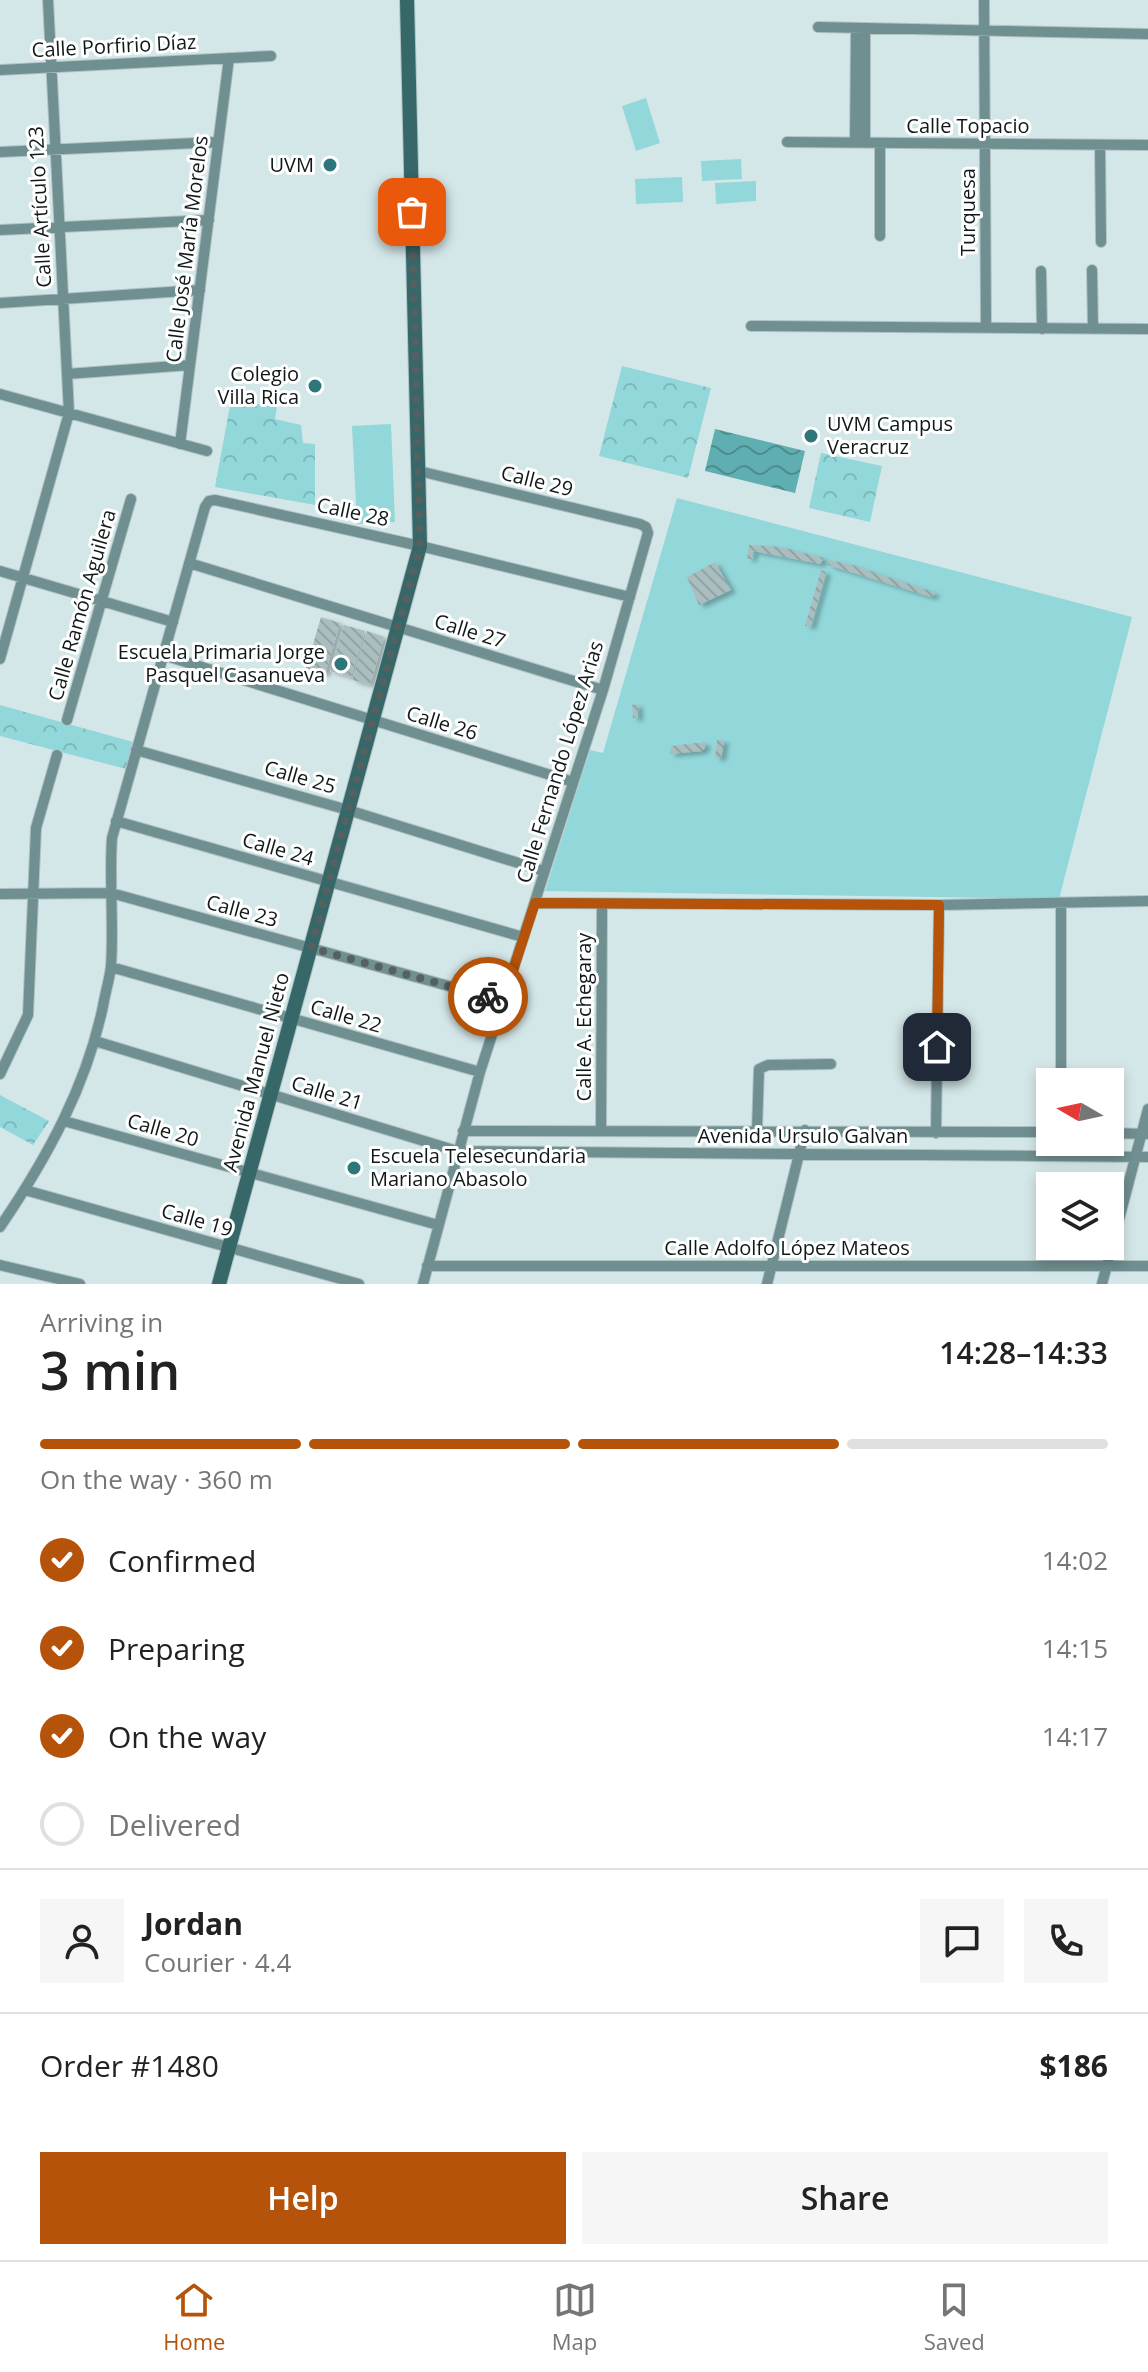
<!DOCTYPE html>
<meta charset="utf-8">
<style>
:root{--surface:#fff;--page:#f6f6f6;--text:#222;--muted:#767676;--line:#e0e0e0;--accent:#b45309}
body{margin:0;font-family:"Open Sans",sans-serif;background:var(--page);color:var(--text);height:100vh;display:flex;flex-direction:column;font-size:30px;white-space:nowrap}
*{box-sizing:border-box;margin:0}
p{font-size:26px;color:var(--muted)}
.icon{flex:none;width:44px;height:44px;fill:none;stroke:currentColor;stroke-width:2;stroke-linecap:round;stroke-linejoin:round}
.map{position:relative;height:1284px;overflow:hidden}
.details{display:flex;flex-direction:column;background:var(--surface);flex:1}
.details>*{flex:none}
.needle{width:52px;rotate:279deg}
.buttons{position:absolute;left:1036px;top:1068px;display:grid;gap:16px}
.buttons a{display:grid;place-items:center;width:88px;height:88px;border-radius:0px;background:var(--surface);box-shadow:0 4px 12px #0003;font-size:40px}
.pin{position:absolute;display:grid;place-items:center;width:68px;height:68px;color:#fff;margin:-34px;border-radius:16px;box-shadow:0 4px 12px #0006}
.courier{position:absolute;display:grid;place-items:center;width:80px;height:80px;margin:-40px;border:6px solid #b45309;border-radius:50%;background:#fff;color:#222;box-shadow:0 2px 10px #0007}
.head em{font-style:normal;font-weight:600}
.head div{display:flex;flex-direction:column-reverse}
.head{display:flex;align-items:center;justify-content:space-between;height:136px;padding:0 40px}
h1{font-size:52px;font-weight:600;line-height:60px}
.bar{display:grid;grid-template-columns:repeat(4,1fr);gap:12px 8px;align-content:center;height:96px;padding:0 40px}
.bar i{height:10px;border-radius:6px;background:var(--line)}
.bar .current{background:var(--accent)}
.bar p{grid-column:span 4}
.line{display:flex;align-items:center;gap:20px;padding:0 40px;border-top:2px solid var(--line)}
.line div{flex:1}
.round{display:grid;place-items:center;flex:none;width:84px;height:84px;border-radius:0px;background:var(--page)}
ol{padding:0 40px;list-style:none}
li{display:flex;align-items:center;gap:24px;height:88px}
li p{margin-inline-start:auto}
li .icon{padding:8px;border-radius:50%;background:var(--accent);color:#fff;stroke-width:4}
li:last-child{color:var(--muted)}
li i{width:44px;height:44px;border:4px solid var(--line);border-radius:50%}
.cta{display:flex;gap:16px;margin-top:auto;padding:16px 40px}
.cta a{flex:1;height:92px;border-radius:0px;background:var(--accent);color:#fff;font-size:32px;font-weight:600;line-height:92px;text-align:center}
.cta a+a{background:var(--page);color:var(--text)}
.tab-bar{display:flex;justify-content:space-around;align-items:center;height:112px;border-top:2px solid var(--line);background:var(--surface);font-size:22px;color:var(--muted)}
.tab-bar a{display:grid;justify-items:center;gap:4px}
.tab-bar .current{color:var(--accent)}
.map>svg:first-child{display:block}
.park{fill:url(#park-crowns)}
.garden{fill:#92d7da}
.water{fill:url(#water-waves)}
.building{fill:url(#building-back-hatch);filter:url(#shadow)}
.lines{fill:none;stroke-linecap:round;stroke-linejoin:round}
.street-casing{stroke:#b1c2c3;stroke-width:12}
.secondary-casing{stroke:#b1c2c3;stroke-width:16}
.street{stroke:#708f90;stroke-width:10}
.secondary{stroke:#366769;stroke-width:14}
.done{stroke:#556061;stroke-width:8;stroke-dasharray:0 14.4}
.route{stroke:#b45309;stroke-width:10}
.poi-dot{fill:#2d777a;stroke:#fff;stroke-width:3}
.labels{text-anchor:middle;stroke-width:6;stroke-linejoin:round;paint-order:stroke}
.street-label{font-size:20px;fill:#111818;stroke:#fff}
.poi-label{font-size:20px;fill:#111818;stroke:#fff;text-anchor:end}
</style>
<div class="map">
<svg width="1148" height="1284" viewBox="0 0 1148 1284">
<defs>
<pattern id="park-crowns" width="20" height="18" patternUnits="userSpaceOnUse" patternTransform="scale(2)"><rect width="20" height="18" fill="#92d7da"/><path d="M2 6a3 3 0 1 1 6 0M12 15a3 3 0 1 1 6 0" fill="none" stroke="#7db8ba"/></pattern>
<pattern id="water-waves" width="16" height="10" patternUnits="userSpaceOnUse" patternTransform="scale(2)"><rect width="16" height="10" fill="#5faeb1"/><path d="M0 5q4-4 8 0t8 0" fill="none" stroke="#4d8d8f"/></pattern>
<pattern id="building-back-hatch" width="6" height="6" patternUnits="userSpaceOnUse" patternTransform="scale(2)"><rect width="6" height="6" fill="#abbebf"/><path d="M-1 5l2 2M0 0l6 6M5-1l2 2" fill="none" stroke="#92a3a3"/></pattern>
<filter id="shadow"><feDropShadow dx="5" dy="3" stdDeviation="2" flood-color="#0004"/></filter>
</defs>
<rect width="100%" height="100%" fill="#d4e7e8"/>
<path class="park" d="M622,366L711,388L688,478L599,456Z
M231,400L277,407L275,419L301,425L303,443L315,444V505L215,487Z
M821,453L882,466L870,522L809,508Z
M0,705L133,742L126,769L0,736Z
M0,1095L49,1121L33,1145L0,1127Z"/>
<path class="garden" d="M646,98L660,143L636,151L622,106Z
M741,159L742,179L702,181L701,161Z
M682,177L683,202L636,204L635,179Z
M756,181V201L716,204L715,183Z
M391,424L395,522L357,524L352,426Z
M677,498L1132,617L1059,899L545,891L590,750L603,753Z"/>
<path class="water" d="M715,429L805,451L795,493L705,471Z"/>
<path class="building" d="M749,545L781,547L824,558L820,564L753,551L752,559H747Z
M829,560L849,564L936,593L931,597L828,565Z
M715,562L731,590L699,605L687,577Z
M821,570L826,572L811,626H805Z
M321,617L340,623L325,674L306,668Z
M344,625L365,631L351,677L330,671Z
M367,631L384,637L370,685L352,680Z
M638,704V718H633L632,705Z
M717,740H724L721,758H715Z
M705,742V748L702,751L670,754L671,746Z"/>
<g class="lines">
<defs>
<path id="street" d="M984,0L986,328
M818,27L1148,34
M0,70L271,56
M787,142L1148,145
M855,143L856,29
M865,143V29
M1100,145L1101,242
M0,152L218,142
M0,230L209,220
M880,236V143
M1092,270L1093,329
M1041,271L1042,329
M0,303L200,290
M751,326L1148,329
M67,374L190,365
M0,394L207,451
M180,444L229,58
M419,471L640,524L646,527L648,533L603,690L480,1072L423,1284
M189,563L603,690
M0,571L173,622
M163,655L573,782
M0,659L69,413L48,0
M67,720L131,499
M136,750L348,810L544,871
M116,821L523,937
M0,894L111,893L503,1001
M535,903L939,905L1148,901
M111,967L480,1072
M95,1041L457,1151L1148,1157
M0,1074L28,1015L36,828L57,755
M1061,1082V904
M64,1121L438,1225
M601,1130L602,904
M757,1130L759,1069L768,1065L831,1064
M463,1131L1050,1132
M936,1133L939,905
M1110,1133L1146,1134
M25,1190L359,1284
M0,1227C47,1158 88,1084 104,1001C106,990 110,977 111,966C114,923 109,880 112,838L205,507L209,501L215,500L420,546L630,597
M0,1265L80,1284
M427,1266H1148
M767,1284L805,1130
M1102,1284L1148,1109"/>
<path id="secondary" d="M219,1284L420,546L407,0"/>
</defs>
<use href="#street" class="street-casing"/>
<use href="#secondary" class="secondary-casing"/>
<use href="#street" class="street"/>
<use href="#secondary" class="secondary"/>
</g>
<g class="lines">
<path class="done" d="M412,212L420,546L311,948L488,997"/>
<path class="route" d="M488,997L503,1001L535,903L939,905L937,1047"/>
</g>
<g class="poi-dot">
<circle cx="330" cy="165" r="8"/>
<circle cx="315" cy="386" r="8"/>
<circle cx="811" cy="436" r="8"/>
<circle cx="341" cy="664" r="8"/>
<circle cx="354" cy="1168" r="8"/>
</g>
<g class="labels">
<g class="street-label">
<text transform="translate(114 46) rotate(-3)" y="7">Calle Porfirio Díaz</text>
<text x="968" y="133">Calle Topacio</text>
<text transform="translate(40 207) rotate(-93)" y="7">Calle Artículo 123</text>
<text transform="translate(968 212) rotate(-90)" y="7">Turquesa</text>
<text transform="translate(187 249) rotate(-83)" y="7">Calle José María Morelos</text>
<text transform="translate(537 481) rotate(14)" y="7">Calle 29</text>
<text transform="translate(353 512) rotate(12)" y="7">Calle 28</text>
<text transform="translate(82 605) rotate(-74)" y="7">Calle Ramón Aguilera</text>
<text transform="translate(470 631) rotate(17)" y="7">Calle 27</text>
<text transform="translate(442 723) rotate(17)" y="7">Calle 26</text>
<text transform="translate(560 762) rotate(-73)" y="7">Calle Fernando López Arias</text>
<text transform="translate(300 777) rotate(16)" y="7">Calle 25</text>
<text transform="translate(278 849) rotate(16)" y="7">Calle 24</text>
<text transform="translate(242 911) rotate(15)" y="7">Calle 23</text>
<text transform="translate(346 1016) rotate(16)" y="7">Calle 22</text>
<text transform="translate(584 1017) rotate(-90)" y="7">Calle A. Echegaray</text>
<text transform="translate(256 1072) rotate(-75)" y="7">Avenida Manuel Nieto</text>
<text transform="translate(327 1093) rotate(17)" y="7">Calle 21</text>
<text transform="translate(163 1130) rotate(16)" y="7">Calle 20</text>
<text x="803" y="1143">Avenida Ursulo Galvan</text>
<text transform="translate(197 1220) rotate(16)" y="7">Calle 19</text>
<text x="787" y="1255">Calle Adolfo López Mateos</text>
</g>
<g class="poi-label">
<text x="314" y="172">UVM</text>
<text x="299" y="381">Colegio<tspan x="299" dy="23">Villa Rica</tspan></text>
<text x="827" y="431" text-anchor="start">UVM Campus<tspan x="827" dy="23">Veracruz</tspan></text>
<text x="325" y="659">Escuela Primaria Jorge<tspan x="325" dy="23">Pasquel Casanueva</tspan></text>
<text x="370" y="1163" text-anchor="start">Escuela Telesecundaria<tspan x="370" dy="23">Mariano Abasolo</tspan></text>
</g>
</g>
</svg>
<div class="buttons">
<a><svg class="needle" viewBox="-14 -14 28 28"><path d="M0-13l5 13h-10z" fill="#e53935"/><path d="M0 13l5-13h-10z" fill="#767676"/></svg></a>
<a><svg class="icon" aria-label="layers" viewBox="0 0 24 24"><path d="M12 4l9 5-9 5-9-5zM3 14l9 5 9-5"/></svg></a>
</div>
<div class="pin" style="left:412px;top:212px;background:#ea580c"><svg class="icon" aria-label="bag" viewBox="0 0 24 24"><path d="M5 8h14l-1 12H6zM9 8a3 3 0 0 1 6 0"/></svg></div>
<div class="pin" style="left:937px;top:1047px;background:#1f2937"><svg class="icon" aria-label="home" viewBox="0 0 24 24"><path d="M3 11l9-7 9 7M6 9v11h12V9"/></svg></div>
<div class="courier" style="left:488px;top:997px"><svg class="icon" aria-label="bike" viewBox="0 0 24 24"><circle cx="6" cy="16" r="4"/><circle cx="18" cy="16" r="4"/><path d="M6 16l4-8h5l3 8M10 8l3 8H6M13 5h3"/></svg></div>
</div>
<section class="details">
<div class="head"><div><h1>3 min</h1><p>Arriving in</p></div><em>14:28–14:33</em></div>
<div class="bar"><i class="current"></i><i class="current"></i><i class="current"></i><i></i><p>On the way · 360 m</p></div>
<ol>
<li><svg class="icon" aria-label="check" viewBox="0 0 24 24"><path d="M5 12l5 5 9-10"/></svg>Confirmed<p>14:02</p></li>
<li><svg class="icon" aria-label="check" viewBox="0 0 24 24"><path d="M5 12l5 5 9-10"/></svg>Preparing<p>14:15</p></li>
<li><svg class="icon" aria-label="check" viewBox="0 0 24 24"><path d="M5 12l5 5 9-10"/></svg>On the way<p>14:17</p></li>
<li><i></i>Delivered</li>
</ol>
<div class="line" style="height:144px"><a class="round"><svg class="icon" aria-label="person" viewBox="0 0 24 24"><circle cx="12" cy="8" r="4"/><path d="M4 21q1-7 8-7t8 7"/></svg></a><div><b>Jordan</b><p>Courier · 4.4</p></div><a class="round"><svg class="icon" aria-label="chat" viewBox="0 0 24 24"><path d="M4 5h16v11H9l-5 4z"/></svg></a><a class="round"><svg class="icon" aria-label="phone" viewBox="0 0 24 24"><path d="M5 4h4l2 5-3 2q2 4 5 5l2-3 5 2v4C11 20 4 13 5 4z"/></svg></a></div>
<div class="line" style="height:104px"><div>Order #1480</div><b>$186</b></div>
<div class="cta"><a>Help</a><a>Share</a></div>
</section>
<nav class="tab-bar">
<a class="current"><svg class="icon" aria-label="home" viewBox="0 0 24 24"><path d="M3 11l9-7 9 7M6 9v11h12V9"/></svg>Home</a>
<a><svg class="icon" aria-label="map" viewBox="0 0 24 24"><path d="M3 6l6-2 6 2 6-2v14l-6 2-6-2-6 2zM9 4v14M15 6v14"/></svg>Map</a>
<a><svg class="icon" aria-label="saved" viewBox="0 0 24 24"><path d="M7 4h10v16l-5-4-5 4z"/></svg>Saved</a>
</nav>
